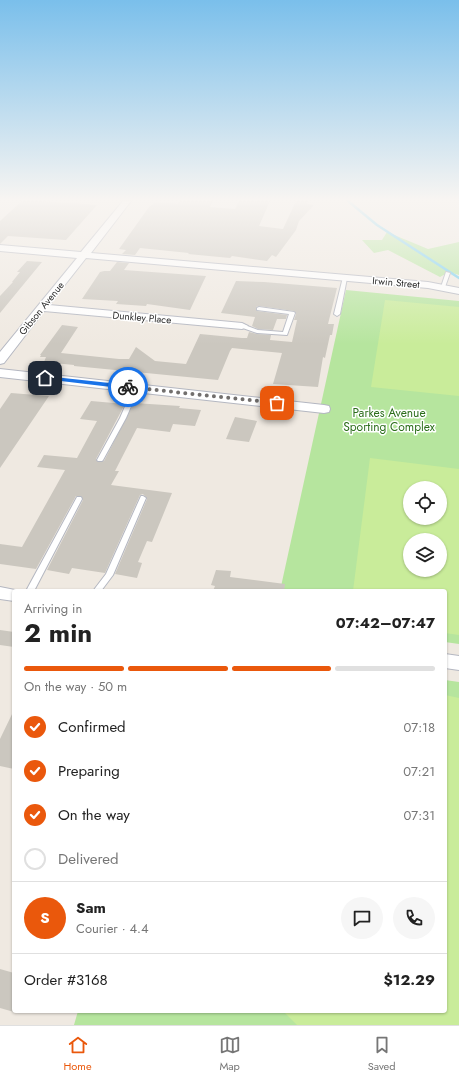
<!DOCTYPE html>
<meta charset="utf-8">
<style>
:root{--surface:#fff;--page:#f6f6f6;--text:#222;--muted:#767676;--line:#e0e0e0;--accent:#ea580c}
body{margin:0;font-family:Jost,sans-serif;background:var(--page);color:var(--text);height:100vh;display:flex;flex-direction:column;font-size:15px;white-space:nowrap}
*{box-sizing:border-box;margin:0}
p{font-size:13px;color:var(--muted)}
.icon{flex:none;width:22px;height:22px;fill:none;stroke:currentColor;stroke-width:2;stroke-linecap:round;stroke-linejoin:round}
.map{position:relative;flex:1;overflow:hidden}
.side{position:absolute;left:12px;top:589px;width:435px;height:424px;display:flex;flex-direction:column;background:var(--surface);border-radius:4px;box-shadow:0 1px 3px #0004}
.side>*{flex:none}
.fabs{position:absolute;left:403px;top:481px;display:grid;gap:8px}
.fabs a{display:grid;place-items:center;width:44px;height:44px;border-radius:50%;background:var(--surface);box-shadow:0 1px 3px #0004;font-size:20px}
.pin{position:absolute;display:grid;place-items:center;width:34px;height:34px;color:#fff;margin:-17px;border-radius:8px;box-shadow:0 2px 6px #0006}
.courier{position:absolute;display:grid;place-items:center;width:40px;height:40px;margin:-20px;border:3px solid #1a73e8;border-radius:50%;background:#fff;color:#222;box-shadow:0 1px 5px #0007}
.overview em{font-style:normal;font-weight:700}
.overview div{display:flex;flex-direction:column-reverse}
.overview{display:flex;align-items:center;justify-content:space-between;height:68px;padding:0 12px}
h1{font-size:26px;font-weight:700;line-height:30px}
.bar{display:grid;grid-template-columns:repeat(4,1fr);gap:6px 4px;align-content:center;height:48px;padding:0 12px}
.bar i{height:5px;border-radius:3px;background:var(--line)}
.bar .on{background:var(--accent)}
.bar p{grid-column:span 4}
.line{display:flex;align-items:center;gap:10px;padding:0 12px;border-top:1px solid var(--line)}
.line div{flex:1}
.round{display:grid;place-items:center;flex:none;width:42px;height:42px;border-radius:21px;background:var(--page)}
ol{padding:0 12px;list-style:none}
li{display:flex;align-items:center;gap:12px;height:44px}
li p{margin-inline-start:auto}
li .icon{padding:4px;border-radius:50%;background:var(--accent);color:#fff;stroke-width:4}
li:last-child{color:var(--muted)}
li i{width:22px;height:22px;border:2px solid var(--line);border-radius:50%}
.tab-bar{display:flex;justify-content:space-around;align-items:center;height:56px;border-top:1px solid var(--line);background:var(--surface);font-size:11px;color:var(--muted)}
.tab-bar a{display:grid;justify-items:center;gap:2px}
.tab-bar .on{color:var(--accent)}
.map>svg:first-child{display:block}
.green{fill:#b6e59e;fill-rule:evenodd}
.pitch{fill:#c9ec9a;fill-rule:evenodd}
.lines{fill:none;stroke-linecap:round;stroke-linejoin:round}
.stream{stroke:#75cff0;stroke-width:2.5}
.building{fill:#cbc7bf}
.service-casing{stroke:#b4b7c1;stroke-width:2}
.minor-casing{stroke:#b4b7c1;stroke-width:2}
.service{fill:#fff;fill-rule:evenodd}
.minor{fill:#fff;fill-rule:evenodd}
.route{fill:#1a73e8}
.done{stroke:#726f6d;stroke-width:4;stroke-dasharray:0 7.2}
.labels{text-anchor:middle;stroke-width:3;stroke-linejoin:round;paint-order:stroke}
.far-street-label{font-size:10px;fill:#2e2e2e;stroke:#fff}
.park-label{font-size:12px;fill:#2c6e1b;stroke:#fff}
</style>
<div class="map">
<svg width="459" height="1025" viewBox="0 0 459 1025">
<rect width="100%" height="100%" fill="#efe9e1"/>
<path class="green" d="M387,232L428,249L459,242V275L449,272L440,277L388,250L374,253L362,240H382Z
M346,290L459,301V644L445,642V591H280ZM410,488H440V518H410ZM410,540H440V570H410Z
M445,680L459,682V1025H74L78,1011H445Z"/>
<path class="pitch" d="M385,300L459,307V396L371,387Z
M370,458L459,469V635L445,633V591H353ZM410,488H440V518H410ZM410,540H440V570H410Z
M445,695L459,698V1025H297L283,1011H445Z"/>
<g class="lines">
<path class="stream" d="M348,201L377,225L459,278"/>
</g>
<path class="building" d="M22,201H41L97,205L66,240L8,236L0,244V221Z
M180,201H213L210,207L235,209L239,201H270L259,226L283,229L296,201H308L307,204L314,205L299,221L296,230L276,257L272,255L267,261L232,256L230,258L188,254L189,253L140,248L135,255L122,254L126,250L119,249L149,207L156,202L178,204Z
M27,261L42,262L0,313V296L13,282H12L20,272H17Z
M117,262L129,263L124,270L206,276L190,310L147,304L146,306L116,304L118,301L82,299L100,272L104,271H110Z
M236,281L264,282L337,288L328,324H334L332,335H330L325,358L323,357L318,387L273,384L282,353L232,348L230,351L218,380L74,366V365L44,362L46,357H40L41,355H40L62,325L78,327L61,353L119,359H129L136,347L155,361L186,364L200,334L242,338H247L249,332L257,334L271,335L270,340L292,342L297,320H294L296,314L294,311L259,306L256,307L257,311L287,315L286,319H277L273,330L258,329L252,326L255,317L221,313Z
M11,393L49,396L0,468V409Z
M91,401L125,404L96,459L98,462L104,461L134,403L180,406L179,408L201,410L195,426L173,424L170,432L137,428L115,471H119L111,485L172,493L152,542L147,541L138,562L142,563L137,578L115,574L147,499L143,494L140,495L105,573L72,568L69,574L47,570L83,500L81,496H76L36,569L0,564V544L22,547L65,470L37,467L44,455L77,458L97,421L80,419Z
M235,417L257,421L249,442L226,439Z
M216,570L231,571L230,577L285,584L284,591H213L215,586L211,585Z
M0,630L14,632V647L0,645Z
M14,710V769L0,766V739Z
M0,969L14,973V1012L0,1008Z"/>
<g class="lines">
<defs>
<path id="service" d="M446,272L450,273L445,287L441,288V287Z
M343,277L347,278L340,314L337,316L334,314Z
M259,307L294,312L295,313L287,335L257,333L240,327L239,326L242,324L258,330L283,332L289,314L257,310V308Z
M136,386L139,388L126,418L103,460L102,461H98L97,460L120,418L133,388Z
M141,496H143L146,498L113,575L101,591H93L106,574Z
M77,497H81L82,499L34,591H26Z"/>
<path id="minor" d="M123,201H131L91,253L428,282L459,288V294L428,288L86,258L49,305L242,323L248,326L242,329L44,311L4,363L0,364V352L77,258L0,251V245L81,252Z
M0,369L324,405L329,406L330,409L329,412L324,413L0,377Z
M0,587L20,591H14V601L0,599Z
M445,654L459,656V670L445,668Z"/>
</defs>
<use href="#service" class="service-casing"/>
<use href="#minor" class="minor-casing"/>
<use href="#service" class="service"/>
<use href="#minor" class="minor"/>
</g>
<linearGradient id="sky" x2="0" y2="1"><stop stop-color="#7abfeb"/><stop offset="0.58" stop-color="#f8f5f2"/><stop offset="1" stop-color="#f8f5f2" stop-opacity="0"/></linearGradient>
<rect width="459" height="344" fill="url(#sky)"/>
<path class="route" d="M45,376L128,385L130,387L128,389L44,379V377Z"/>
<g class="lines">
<path class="done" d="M128,387L277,403"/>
</g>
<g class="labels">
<g class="far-street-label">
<text transform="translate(396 282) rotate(5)" y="4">Irwin Street</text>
<text transform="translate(41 308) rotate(-51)" y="4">Gibson Avenue</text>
<text transform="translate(142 317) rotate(5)" y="4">Dunkley Place</text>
</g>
<g class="park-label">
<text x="389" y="417">Parkes Avenue<tspan x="389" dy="14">Sporting Complex</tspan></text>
</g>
</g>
</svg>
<div class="fabs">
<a><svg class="icon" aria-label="locate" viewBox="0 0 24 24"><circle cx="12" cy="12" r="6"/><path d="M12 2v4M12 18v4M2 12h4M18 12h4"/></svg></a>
<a><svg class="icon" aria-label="layers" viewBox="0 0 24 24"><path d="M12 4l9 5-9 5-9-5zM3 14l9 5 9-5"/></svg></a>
</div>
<div class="pin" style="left:277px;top:403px;background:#ea580c"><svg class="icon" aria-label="bag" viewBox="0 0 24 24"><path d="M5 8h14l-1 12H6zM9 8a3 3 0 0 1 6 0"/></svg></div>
<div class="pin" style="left:45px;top:378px;background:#1f2937"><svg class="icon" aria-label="home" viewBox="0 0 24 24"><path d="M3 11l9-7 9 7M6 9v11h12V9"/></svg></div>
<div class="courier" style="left:128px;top:387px"><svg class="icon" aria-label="bike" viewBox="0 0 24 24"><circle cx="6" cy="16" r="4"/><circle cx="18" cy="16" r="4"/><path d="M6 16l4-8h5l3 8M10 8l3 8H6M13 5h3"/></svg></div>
<section class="side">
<div class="overview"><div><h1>2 min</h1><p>Arriving in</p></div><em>07:42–07:47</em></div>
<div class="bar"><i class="on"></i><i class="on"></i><i class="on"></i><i></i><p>On the way · 50 m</p></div>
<ol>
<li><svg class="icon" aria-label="check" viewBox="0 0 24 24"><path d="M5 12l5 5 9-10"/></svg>Confirmed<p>07:18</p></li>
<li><svg class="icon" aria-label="check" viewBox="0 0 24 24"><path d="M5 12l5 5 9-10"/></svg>Preparing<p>07:21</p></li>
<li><svg class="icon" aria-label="check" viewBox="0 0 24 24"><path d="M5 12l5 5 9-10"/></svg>On the way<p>07:31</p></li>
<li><i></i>Delivered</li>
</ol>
<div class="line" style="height:72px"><b class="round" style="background:var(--accent);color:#fff">S</b><div><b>Sam</b><p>Courier · 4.4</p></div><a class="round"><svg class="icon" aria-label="chat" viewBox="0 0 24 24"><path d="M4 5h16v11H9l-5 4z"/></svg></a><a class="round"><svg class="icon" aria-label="phone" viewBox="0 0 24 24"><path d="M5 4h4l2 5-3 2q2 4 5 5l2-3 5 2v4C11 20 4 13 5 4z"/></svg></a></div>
<div class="line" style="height:52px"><div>Order #3168</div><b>$12.29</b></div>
</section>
</div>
<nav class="tab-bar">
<a class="on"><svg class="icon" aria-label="home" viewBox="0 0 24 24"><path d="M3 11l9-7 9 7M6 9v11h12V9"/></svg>Home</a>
<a><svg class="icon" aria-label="map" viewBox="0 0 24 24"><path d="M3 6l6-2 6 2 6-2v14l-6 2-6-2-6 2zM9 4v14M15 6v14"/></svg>Map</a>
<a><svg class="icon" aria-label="saved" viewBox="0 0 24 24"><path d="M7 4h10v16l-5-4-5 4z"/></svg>Saved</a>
</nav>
